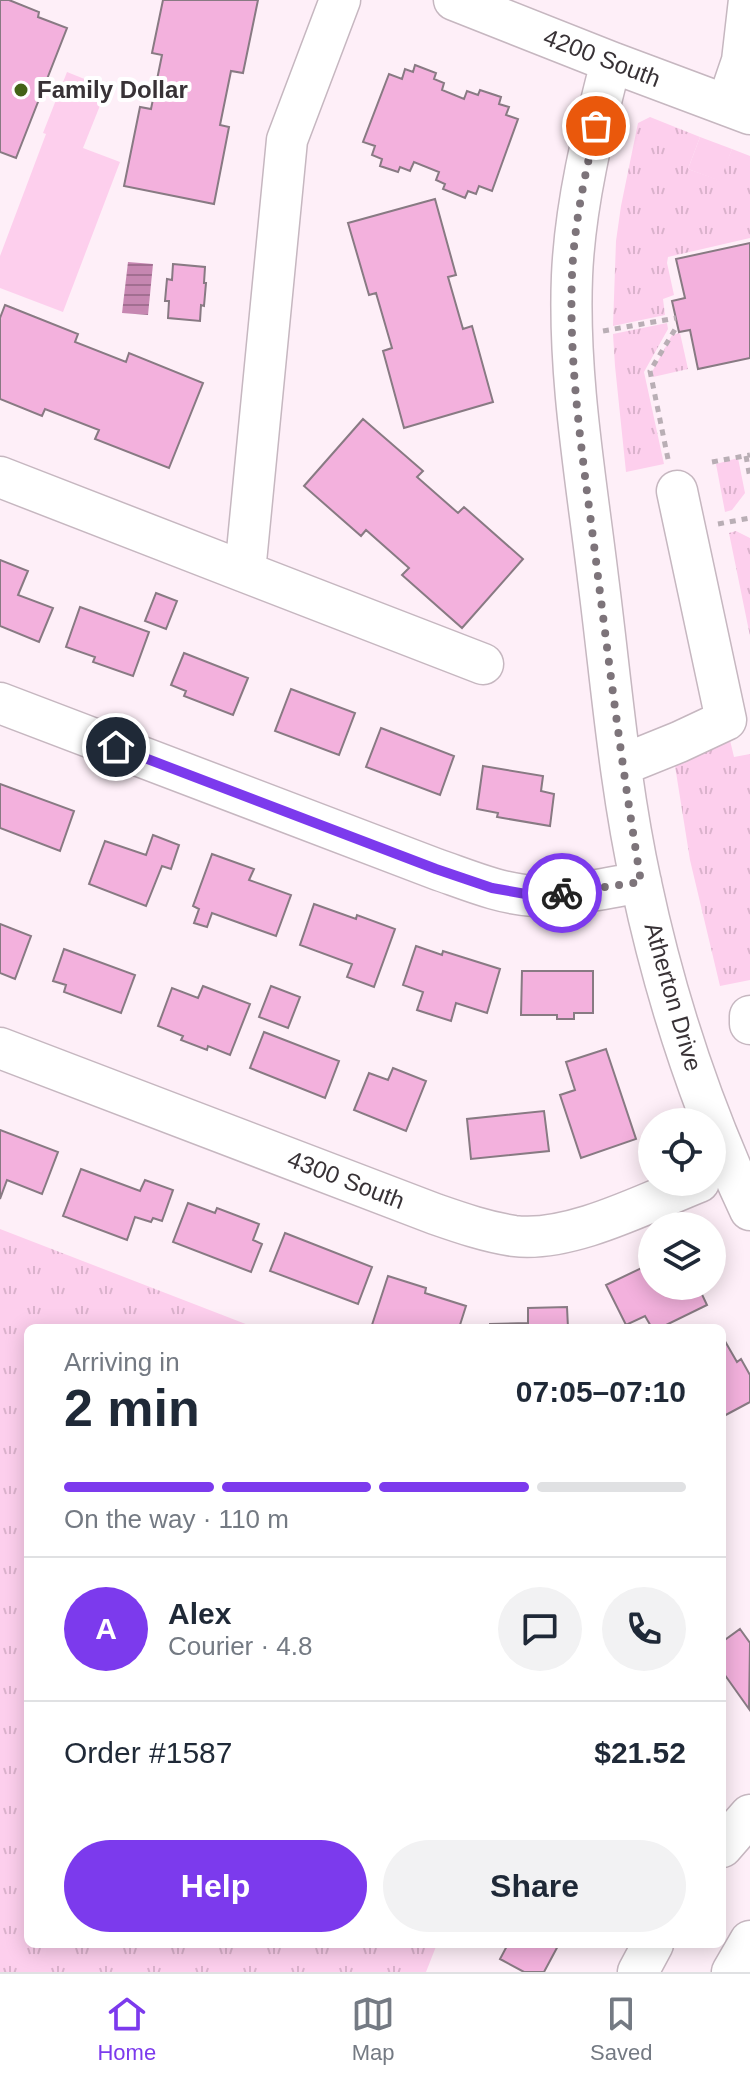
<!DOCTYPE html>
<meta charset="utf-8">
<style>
:root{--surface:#fff;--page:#f2f2f3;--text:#1f2937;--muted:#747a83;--line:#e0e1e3;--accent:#7c3aed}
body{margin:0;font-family:Arial,sans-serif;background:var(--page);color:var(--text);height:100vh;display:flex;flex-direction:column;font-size:30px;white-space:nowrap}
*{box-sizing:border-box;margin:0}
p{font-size:26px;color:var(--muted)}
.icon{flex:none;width:44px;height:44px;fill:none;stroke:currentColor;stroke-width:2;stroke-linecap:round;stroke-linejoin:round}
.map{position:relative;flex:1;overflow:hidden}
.side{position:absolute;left:24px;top:1324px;width:702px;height:624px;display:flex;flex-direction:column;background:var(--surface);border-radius:12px;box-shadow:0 4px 20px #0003}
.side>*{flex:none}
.buttons{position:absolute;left:638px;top:1108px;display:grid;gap:16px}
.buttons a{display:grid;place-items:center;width:88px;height:88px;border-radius:50%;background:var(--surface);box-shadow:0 4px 20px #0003;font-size:40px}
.pin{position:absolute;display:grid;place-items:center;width:68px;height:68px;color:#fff;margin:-34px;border:4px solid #fff;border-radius:50%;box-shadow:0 2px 8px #0007}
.courier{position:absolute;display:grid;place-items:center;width:80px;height:80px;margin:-40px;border:6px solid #7c3aed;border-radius:50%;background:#fff;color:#222;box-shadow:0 2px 10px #0007}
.headline em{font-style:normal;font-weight:700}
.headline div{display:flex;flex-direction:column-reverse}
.headline{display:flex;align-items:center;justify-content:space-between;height:136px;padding:0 40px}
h1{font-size:52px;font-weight:700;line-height:60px}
.bar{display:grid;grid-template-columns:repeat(4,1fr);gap:12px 8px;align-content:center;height:96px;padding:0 40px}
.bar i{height:10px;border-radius:6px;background:var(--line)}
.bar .current{background:var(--accent)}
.bar p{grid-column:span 4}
.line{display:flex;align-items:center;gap:20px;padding:0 40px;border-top:2px solid var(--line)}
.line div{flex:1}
.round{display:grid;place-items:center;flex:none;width:84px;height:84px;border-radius:42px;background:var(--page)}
.primary-button{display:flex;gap:16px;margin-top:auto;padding:16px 40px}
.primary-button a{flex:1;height:92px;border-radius:48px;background:var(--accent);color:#fff;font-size:32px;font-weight:700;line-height:92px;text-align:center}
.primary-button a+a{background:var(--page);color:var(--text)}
.tab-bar{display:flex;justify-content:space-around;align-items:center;height:112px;border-top:2px solid var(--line);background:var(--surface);font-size:22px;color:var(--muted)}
.tab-bar a{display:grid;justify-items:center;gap:4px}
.tab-bar .current{color:var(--accent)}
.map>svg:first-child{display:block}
.grass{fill:url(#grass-tufts)}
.park{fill:#fdcfed}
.water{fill:url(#water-rules)}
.building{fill:#f3b1dd;stroke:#887a83;stroke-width:2}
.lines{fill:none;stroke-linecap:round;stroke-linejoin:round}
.minor-casing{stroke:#c6b7c0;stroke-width:43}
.path{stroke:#b9aeb5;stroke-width:5;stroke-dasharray:6 6;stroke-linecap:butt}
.minor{stroke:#fff;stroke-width:40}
.done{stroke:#7d747a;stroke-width:8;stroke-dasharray:0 14.4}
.route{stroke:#7c3aed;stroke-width:10}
.poi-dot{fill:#436217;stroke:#fff;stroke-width:3}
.labels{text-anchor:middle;stroke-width:8;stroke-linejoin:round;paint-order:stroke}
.street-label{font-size:24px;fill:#383236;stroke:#fff}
.poi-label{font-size:24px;font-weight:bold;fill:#383236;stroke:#fff;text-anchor:start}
</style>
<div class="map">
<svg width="750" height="1972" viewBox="0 0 750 1972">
<defs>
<pattern id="grass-tufts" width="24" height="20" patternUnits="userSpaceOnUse" patternTransform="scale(2)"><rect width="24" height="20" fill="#fdcfed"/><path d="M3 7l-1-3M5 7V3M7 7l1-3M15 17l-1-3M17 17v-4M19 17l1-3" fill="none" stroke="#dab2cc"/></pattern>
<pattern id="water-rules" width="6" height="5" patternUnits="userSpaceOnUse" patternTransform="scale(2)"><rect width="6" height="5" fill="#c687b1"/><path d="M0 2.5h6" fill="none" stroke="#a26f91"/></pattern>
</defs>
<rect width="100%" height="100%" fill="#feeff8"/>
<path class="grass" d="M650,117L700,137L688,169L719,180L732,149L750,156V238L668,257L667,263L674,295L663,299L665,315L613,326L616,241L621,206L638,123Z
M667,323L668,329L644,372L664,464L626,472L615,366L613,334Z
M680,333L688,369L653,377L652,372L672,335Z
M738,458L745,493L732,510L725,512L716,464Z
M736,531L750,538V636L729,533Z
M729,736L734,757L750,754V980L720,986L690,860L675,766L715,742Z
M0,1229L256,1328H28V1944H437L426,1972H0Z"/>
<path class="park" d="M67,72L107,88L83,148L120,162L63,312L0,288V256L46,134L43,133Z
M700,137L732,149L720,181L688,169Z"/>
<path class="water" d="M128,262L153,264L148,315L122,313Z"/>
<path class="building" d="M0,0H9L39,12L38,17L67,28L16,158L0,152Z
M163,0H258L243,73L231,71L220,125L229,127L214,204L124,186L140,107L151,109L162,55L152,53Z
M415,65L436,73L434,79L444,83L442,90L464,99L467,91L478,95L480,90L501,97L499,104L509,107L506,115L518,119L492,191L479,186L476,194L468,191L465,198L443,189L445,184L436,180L439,172L414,162L410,171L400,167L398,172L380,166L382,159L372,155L375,146L363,142L389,74L402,79L405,69L413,72Z
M435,199L456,275L448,277L463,329L472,326L493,402L404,428L383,351L392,348L376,293L369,295L348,223Z
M750,243V358L698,369L690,330L679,332L672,301L685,298L676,259Z
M173,264L205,267L204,283H206L204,306L201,305L200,321L168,318L169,301H165L167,279L172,280Z
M5,305L78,334L75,342L126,362L129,353L203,383L169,468L95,439L99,430L45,409L42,416L0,399V318Z
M363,419L423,471L417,477L458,513L464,507L523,559L462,628L402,575L409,568L366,530L361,536L304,486Z
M0,560L28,571L18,595L53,608L39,642L0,626Z
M156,593L177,601L166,629L145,621Z
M80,607L149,632L133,676L93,662L95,657L66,647Z
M184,653L248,678L233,715L184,696L186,691L171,685Z
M291,689L355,713L339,755L275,731Z
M381,728L454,756L440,795L366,767Z
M483,766L543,776L541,791L554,794L550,826L497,817L498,813L477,809Z
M0,784L74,811L60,851L0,828Z
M153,835L179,845L171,869L162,866L146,906L89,884L105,841L146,855Z
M212,854L254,869L249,880L291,895L276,936L212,913L207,927L194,923L199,909L193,906Z
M314,904L356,919L357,915L395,929L374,987L347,977L352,964L300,945Z
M0,924L31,936L15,979L0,973Z
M416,946L442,955L443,951L500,969L487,1013L456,1003L451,1021L417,1010L423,992L403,985Z
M64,949L135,975L121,1013L64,992L66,985L53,981Z
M522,971H593V1013H574V1019H557V1015H521Z
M203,986L250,1004L230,1055L208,1046L207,1050L181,1040L183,1036L158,1026L172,988L198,998Z
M271,986L300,997L288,1028L259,1017Z
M264,1032L339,1061L325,1098L250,1068Z
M606,1049L636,1139L581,1158L560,1095L575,1090L566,1062Z
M393,1068L426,1081L406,1131L354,1110L369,1073L388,1080Z
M544,1111L549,1151L471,1159L467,1119Z
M0,1130L58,1152L42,1194L7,1180L0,1199Z
M81,1169L140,1191L145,1180L173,1190L162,1221L153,1218L151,1222L135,1217L127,1240L63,1216Z
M188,1203L215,1213L217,1208L259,1224L253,1240L262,1244L251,1272L173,1242Z
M285,1233L372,1267L358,1304L270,1271Z
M652,1263V1286H698L707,1305L660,1328H652L645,1316L626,1325L606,1285Z
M388,1276L426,1288L425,1293L466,1306L459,1328H371Z
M567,1307L568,1328H490V1324L528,1323V1308Z
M722,1336L737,1362L741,1359L750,1375V1402L722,1417Z
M740,1629L750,1643L749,1709L722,1671V1642Z
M508,1944H559L544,1972H524L500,1959Z"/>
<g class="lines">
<defs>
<path id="minor" d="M340,0L287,140L245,572L483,664
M454,0L611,62L750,114
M611,62C593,132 575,204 572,276C568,377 586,478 598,578C611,679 619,783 641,883C665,996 701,1106 750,1210
M727,105L742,61L749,0
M0,477L245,572
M0,703L436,869C468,880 500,894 534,896C565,897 609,888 641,882
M622,765L679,742L726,720L677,491
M750,1016V1024
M0,1048L435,1214C461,1223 487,1232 514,1236C570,1243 646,1203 699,1182
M722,1847L750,1815
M638,1972L653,1944
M732,1972L750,1941"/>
</defs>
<use href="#minor" class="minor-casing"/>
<path class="path" d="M603,331L676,318
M746,456L750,478
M668,459L650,371L677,326
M712,462L750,455
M718,524L750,518"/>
<use href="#minor" class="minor"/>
</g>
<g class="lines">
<path class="done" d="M562,893L641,882C624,781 611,679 598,577C586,477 568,376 572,275C574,225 585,175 596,126"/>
<path class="route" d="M116,747L436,869L492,888L537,896L562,893"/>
</g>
<circle class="poi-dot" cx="21" cy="90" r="8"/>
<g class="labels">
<g class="street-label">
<text transform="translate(602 58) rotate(21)" y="8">4200 South</text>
<text transform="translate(673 997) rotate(74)" y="8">Atherton Drive</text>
<text transform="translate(346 1180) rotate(21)" y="8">4300 South</text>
</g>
<g class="poi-label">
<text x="37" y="98">Family Dollar</text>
</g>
</g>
</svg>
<div class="buttons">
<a><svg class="icon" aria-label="locate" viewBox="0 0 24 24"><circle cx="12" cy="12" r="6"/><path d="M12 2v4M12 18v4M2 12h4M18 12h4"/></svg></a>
<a><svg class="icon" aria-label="layers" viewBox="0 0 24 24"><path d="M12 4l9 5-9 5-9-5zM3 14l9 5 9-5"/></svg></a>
</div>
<div class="pin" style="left:596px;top:126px;background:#ea580c"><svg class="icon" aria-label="bag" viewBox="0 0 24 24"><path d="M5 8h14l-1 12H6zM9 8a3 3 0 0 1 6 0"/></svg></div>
<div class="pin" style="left:116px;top:747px;background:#1f2937"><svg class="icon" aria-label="home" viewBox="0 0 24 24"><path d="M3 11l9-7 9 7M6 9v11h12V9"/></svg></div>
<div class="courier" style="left:562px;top:893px"><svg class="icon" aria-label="bike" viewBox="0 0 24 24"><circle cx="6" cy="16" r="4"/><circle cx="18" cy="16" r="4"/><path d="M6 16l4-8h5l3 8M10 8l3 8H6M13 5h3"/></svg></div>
<section class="side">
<div class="headline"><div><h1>2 min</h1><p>Arriving in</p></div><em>07:05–07:10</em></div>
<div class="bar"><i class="current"></i><i class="current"></i><i class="current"></i><i></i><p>On the way · 110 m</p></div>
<div class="line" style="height:144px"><b class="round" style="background:var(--accent);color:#fff">A</b><div><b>Alex</b><p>Courier · 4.8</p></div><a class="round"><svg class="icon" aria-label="chat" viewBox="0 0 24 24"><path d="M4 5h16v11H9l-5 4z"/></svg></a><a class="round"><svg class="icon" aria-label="phone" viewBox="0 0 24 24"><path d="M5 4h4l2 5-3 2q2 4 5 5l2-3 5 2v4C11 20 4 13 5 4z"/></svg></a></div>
<div class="line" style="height:104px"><div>Order #1587</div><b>$21.52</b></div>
<div class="primary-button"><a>Help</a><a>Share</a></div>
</section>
</div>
<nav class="tab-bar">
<a class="current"><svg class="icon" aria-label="home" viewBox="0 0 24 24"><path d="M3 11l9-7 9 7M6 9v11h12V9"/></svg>Home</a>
<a><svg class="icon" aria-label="map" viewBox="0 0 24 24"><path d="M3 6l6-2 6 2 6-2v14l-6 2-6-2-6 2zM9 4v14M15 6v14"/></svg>Map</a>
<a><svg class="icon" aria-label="saved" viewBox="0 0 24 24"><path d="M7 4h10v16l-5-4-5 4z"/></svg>Saved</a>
</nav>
